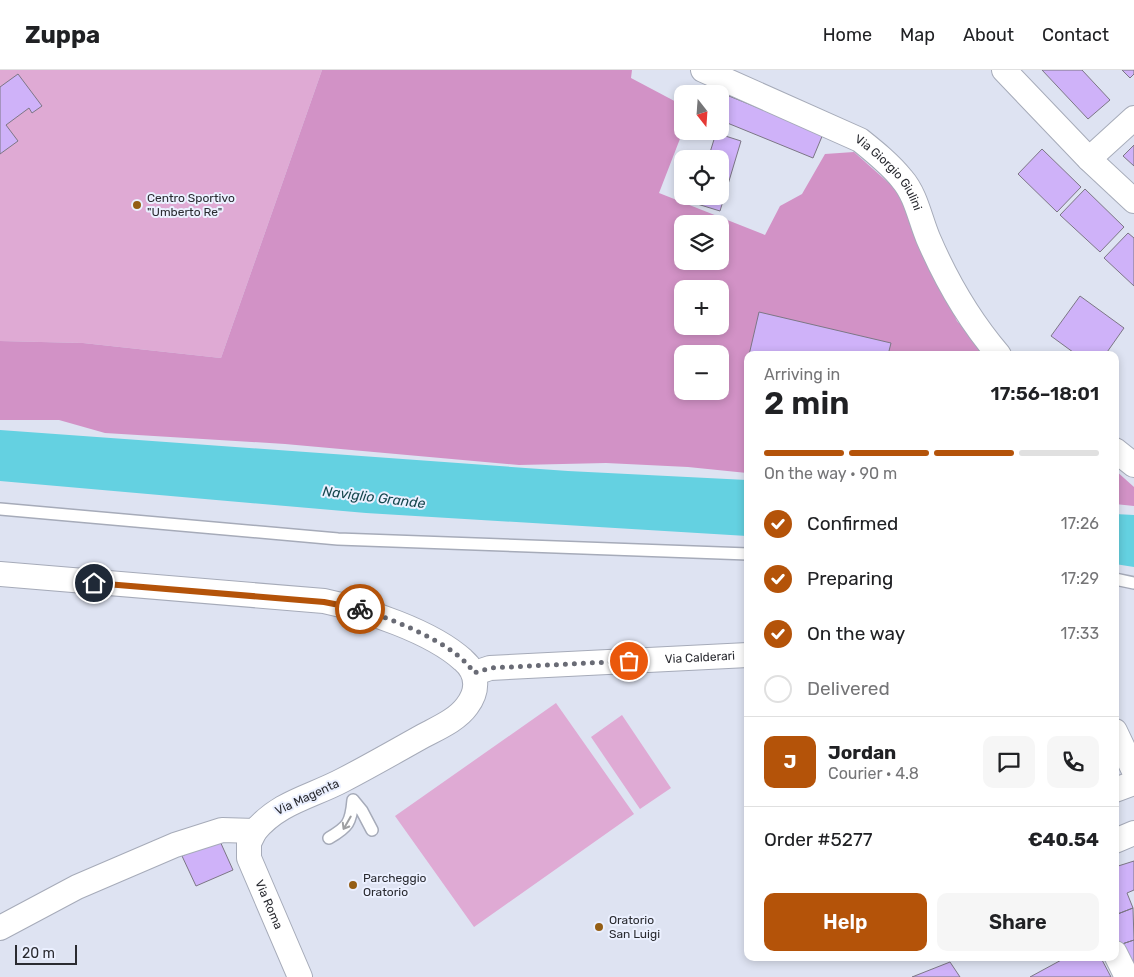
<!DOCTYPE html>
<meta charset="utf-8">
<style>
:root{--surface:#fff;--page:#f6f6f6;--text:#202124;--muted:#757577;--line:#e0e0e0;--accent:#b45309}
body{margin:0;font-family:Rubik,sans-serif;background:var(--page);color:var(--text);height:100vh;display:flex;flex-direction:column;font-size:19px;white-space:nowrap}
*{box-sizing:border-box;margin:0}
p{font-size:16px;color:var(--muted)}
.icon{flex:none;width:28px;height:28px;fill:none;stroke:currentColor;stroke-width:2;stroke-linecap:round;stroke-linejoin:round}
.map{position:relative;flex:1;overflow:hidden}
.sheet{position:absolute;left:744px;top:281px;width:375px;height:610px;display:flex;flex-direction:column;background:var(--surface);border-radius:10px;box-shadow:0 2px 8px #0003}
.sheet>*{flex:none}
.needle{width:32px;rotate:163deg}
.tools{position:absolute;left:674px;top:15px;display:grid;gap:10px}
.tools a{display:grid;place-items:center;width:55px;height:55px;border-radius:10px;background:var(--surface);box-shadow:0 2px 8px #0003;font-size:25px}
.scale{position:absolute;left:15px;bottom:12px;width:62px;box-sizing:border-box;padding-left:5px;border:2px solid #2a2b31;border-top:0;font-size:14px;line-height:18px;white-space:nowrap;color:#2a2b31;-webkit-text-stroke:4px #ebf0ff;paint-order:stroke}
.pin{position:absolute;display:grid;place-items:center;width:42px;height:42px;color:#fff;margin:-21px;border:2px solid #fff;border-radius:50%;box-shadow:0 1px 5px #0007}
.courier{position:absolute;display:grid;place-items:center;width:50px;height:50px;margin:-25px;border:4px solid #b45309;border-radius:50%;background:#fff;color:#222;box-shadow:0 1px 6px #0007}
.overview em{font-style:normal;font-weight:600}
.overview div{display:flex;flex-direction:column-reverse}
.overview{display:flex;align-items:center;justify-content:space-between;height:85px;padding:0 20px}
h1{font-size:32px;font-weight:600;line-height:38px}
.bar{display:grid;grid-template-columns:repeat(4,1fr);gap:8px 5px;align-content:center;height:60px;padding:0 20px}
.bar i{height:6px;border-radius:4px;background:var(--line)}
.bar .on{background:var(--accent)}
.bar p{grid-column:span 4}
.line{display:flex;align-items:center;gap:12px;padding:0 20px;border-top:1px solid var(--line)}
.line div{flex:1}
.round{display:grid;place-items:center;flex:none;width:52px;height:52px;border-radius:10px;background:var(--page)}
ol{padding:0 20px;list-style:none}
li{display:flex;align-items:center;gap:15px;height:55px}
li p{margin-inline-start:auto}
li .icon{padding:5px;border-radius:50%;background:var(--accent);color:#fff;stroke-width:4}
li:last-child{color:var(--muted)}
li i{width:28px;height:28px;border:2px solid var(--line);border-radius:50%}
.button{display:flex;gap:10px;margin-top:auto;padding:10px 20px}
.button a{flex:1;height:58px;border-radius:10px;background:var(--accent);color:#fff;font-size:20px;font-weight:600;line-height:58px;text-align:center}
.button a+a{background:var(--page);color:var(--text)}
header{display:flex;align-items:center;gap:30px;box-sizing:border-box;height:70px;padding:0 25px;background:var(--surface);border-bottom:1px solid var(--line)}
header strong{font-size:24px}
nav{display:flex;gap:28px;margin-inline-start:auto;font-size:18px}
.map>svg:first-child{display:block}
.green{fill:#dfaad4}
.forest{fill:#d292c6;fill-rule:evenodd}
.water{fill:#64d1e1}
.building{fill:#cfb2f9;stroke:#7c7785}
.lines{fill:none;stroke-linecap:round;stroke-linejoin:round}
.lane-casing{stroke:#a6abb9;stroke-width:14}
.street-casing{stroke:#a6abb9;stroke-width:26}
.lane{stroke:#fff;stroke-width:11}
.street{stroke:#fff;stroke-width:24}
.oneway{stroke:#9fa0a2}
.done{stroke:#696b75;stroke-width:5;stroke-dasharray:0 9}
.route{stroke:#b45309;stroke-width:6}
.poi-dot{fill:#945e15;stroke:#ebf0ff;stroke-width:2}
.labels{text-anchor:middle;stroke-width:4;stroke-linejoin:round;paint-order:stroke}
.street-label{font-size:12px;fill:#2a2b31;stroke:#ebf0ff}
.poi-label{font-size:12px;fill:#2a2b31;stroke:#ebf0ff;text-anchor:start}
.water-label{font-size:14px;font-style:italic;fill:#16474e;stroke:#ebf0ff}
</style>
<header>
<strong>Zuppa</strong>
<nav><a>Home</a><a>Map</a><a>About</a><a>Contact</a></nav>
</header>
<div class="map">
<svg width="1134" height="907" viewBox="0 0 1134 907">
<rect width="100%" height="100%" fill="#dee3f2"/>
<path class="green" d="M0,0H322L221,288L83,273L0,271Z
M556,633L634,744L474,857L395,746Z
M622,645L671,718L640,739L591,667Z"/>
<path class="forest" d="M322,0H632L631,8L682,35L683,61L659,123L765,165L780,136L802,124L825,84L854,82L900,123L957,251L989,285H748L747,403L688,397L606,393L519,395L285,374L105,363L59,350H0V271L83,273L221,288ZM682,154H720V191H682ZM682,219H720V256H682ZM682,284H720V321H682Z
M1115,400L1134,417V436L1115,434Z"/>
<path class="water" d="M0,360L568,401L747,410V466L366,443L0,411Z
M1115,444L1134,445V497L1115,494Z"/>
<path class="building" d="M1042,0H1082L1110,30L1088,49Z
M1122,0H1134V4L1130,8Z
M18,4L42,36L32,43L29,38L6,55L18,71L0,84V17Z
M719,22L823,64L813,88L720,50Z
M716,63L741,71L720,141L694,133L696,126H720V89H708Z
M1134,75V96L1123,86Z
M1042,79L1081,117L1057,142L1018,104Z
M1085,119L1124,157L1100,182L1060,145Z
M1128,163L1134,168V216L1104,188Z
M1080,226L1124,258L1105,285H1077L1051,266Z
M759,242L891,273L888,285H749Z
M219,769L233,800L196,816L182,786Z
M1134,791V820L1127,823L1133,838L1115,845V797Z
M1133,838L1134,870L1119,875L1115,862V845Z
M1134,870V905L1119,875Z
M1065,888H1101L1111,907H1030Z
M950,892L960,907H912Z"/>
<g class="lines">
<defs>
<path id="lane" d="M0,439L338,469L748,484
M1115,509L1134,513
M329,768C348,757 351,753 353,730L362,741L372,760"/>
<g id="street">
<path id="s1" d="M703,0L860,70C875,82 890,94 902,109C916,125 920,149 928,168C946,210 969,250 999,285"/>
<path d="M1004,0L1089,89L1134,131"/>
<path d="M1089,89L1134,48"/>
<path d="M1115,380L1134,395"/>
<path d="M0,504L324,531C366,540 431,561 463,590C478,603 479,620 467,636C457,650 438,658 423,666C396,681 370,696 343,710C311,727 279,732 255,761L222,760L175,775L77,817L0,858"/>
<path id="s2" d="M475,603L490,598L748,585"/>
<path d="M1115,661L1134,701"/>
<path d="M1115,720L1134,713"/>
<path id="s3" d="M255,761L249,773V788L300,907"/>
<path d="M1115,771L1134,763"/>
<path d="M1115,883L1127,907"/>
</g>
</defs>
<use href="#lane" class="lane-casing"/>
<use href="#street" class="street-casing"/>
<use href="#lane" class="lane"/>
<use href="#street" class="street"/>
</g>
<defs><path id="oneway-shaft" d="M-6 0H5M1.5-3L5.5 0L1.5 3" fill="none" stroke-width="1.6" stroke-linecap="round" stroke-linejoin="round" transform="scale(1.25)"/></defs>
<use class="oneway" href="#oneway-shaft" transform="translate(347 753) rotate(120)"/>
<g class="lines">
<path class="done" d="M360,539C392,549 457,574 474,603L490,598L629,591"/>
<path class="route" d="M94,513L324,532L360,539"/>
</g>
<g class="poi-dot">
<circle cx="137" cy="135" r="5"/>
<circle cx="353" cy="815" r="5"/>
<circle cx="599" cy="857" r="5"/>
</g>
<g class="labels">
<g class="street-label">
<text dy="4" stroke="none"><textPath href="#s1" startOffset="216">Via Giorgio Giulini</textPath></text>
<text dy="4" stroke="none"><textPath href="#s2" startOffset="226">Via Calderari</textPath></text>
<text transform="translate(307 727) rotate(-25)" y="4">Via Magenta</text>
<text dy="4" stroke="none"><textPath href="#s3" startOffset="79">Via Roma</textPath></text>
</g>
<g class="poi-label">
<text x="147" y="132">Centro Sportivo<tspan x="147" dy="14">"Umberto Re"</tspan></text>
<text x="363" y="812">Parcheggio<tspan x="363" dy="14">Oratorio</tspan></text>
<text x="609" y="854">Oratorio<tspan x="609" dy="14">San Luigi</tspan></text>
</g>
<g class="water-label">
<text transform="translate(374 427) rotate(7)" y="5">Naviglio Grande</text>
</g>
</g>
</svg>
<div class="tools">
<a><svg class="needle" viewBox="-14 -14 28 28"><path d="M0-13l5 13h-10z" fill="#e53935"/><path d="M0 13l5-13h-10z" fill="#757577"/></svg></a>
<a><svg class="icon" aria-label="locate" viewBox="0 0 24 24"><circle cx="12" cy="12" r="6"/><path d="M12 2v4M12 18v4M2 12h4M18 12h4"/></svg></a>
<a><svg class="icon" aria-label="layers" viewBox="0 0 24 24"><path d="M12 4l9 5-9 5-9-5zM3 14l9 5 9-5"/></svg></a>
<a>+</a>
<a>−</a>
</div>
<div class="scale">20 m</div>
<div class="pin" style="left:629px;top:591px;background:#ea580c"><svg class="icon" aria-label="bag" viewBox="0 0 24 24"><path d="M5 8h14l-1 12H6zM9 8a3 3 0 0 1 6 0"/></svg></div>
<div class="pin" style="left:94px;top:513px;background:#1f2937"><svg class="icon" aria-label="home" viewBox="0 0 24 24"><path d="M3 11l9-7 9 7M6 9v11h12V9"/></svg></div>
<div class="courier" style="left:360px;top:539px"><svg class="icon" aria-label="bike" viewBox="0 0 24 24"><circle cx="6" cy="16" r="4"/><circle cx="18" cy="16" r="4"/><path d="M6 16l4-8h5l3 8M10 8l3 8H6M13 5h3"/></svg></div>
<section class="sheet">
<div class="overview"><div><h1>2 min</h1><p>Arriving in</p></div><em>17:56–18:01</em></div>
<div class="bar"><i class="on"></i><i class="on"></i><i class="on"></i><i></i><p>On the way · 90 m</p></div>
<ol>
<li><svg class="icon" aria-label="check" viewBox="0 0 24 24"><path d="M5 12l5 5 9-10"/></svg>Confirmed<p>17:26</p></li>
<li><svg class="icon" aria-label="check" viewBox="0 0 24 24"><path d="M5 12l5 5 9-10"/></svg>Preparing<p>17:29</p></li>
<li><svg class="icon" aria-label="check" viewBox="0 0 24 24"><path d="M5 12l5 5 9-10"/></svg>On the way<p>17:33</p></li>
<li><i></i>Delivered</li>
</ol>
<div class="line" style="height:90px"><b class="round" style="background:var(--accent);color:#fff">J</b><div><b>Jordan</b><p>Courier · 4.8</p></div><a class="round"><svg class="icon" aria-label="chat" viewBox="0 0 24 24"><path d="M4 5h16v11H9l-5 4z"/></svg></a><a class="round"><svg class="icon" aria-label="phone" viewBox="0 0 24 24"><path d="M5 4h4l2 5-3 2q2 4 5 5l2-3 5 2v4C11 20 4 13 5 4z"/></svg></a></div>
<div class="line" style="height:65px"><div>Order #5277</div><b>€40.54</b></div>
<div class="button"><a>Help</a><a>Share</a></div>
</section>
</div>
